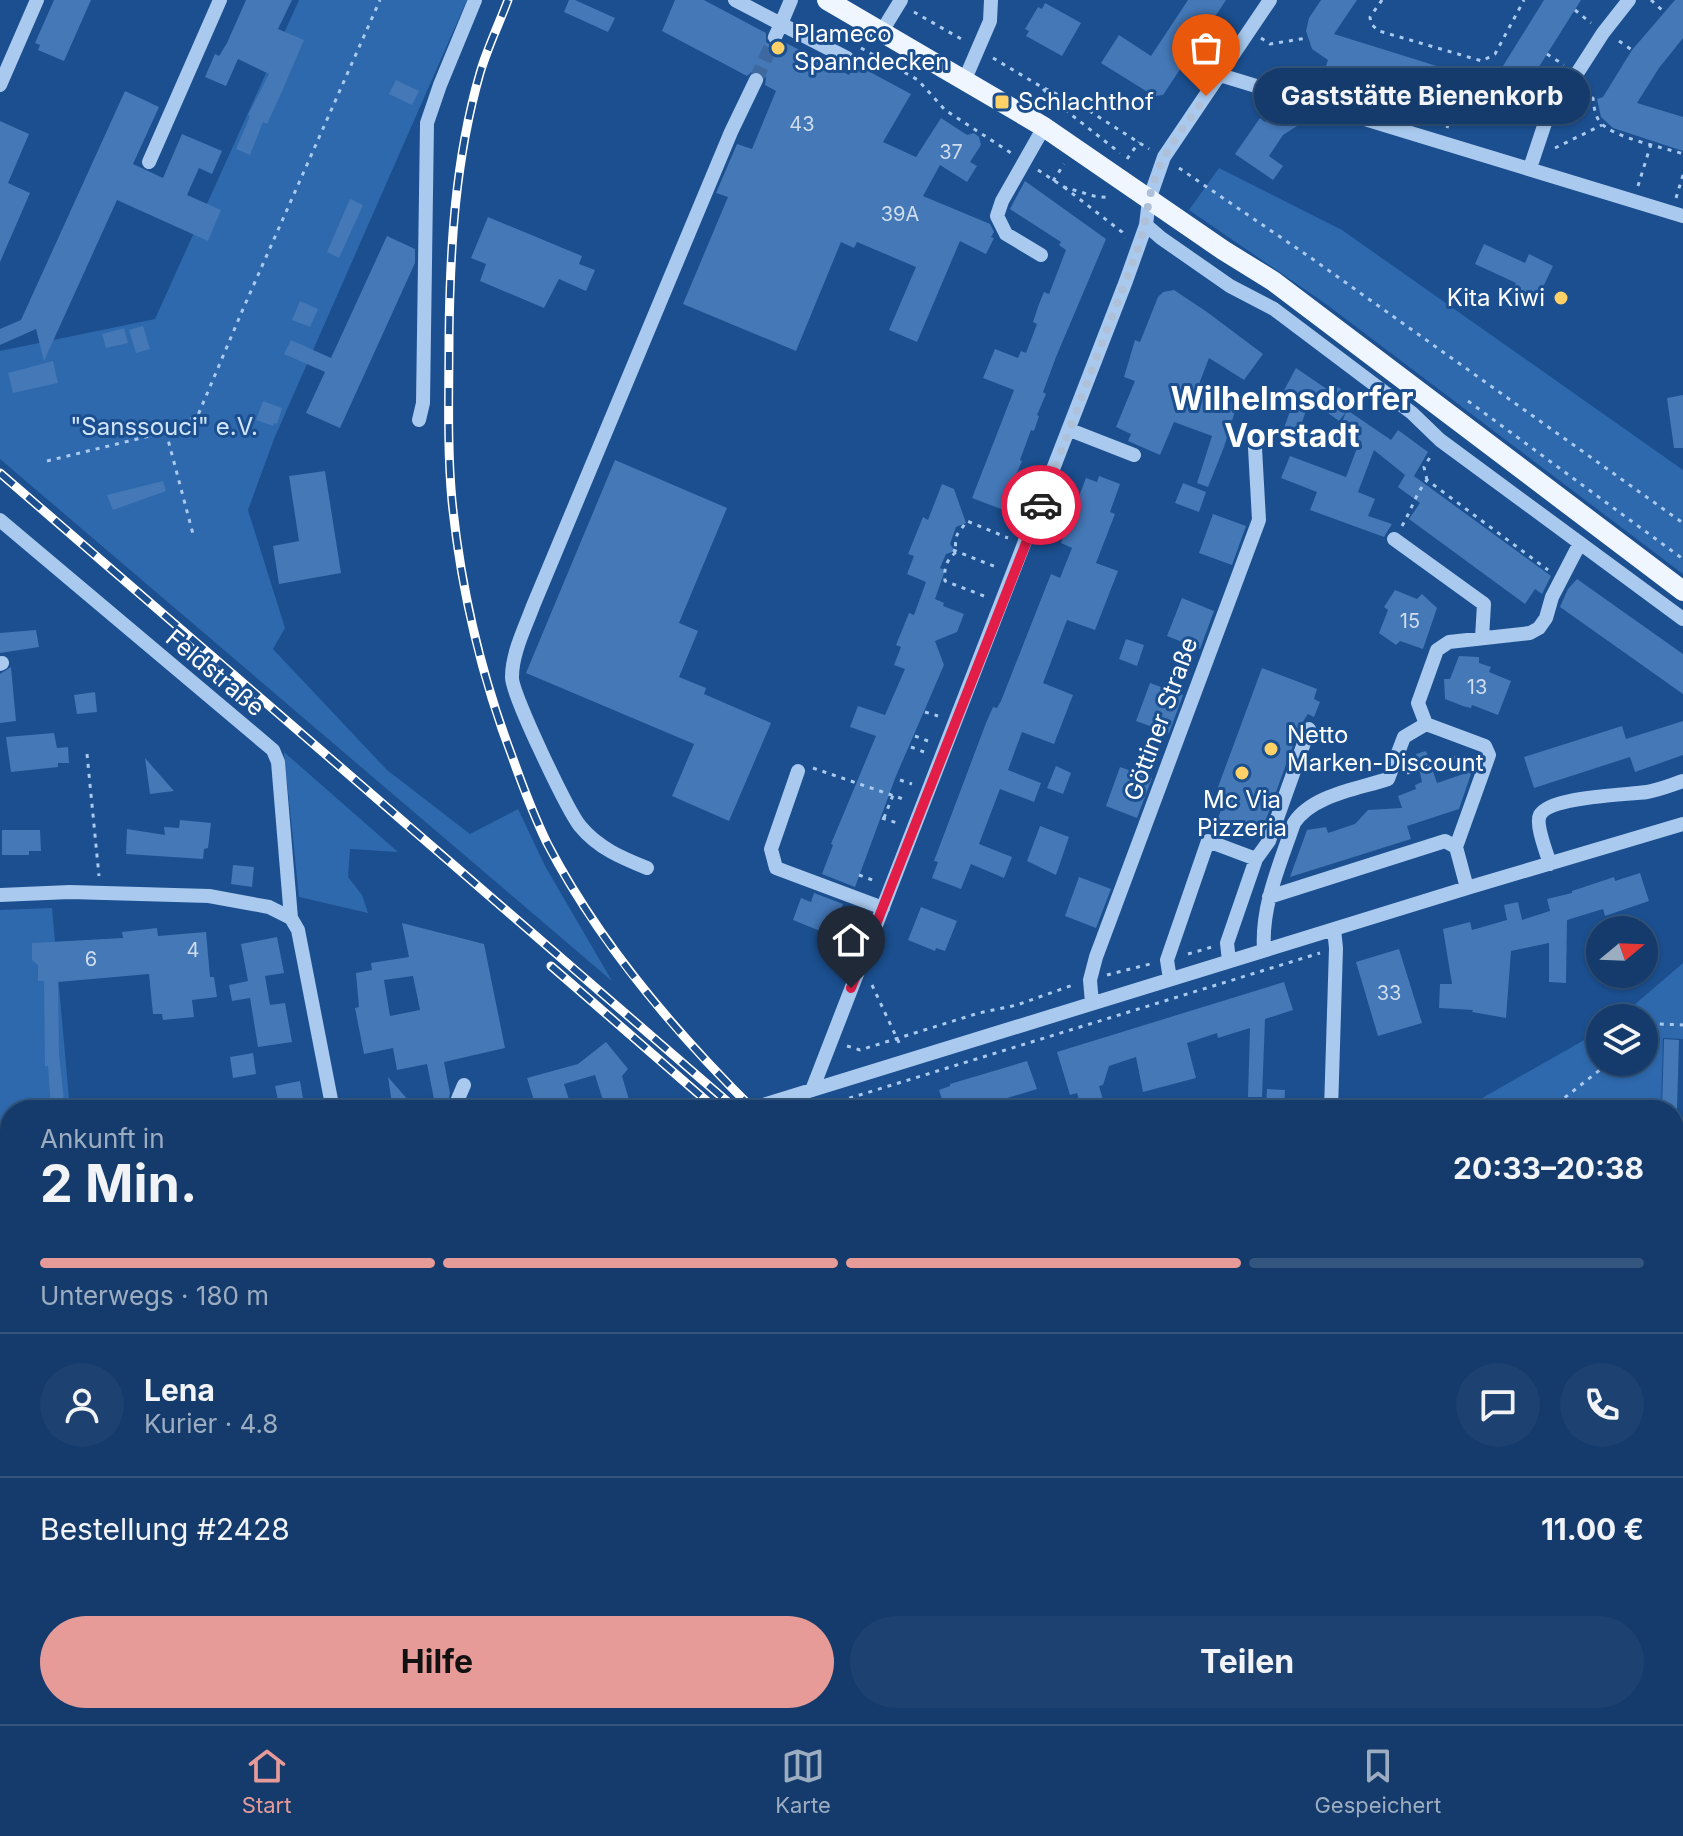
<!DOCTYPE html>
<html lang="de">
<meta charset="utf-8">
<style>
:root{--surface:#143b6b;--page:#1d4271;--text:#f1f3f6;--muted:#9dadc1;--line:#33557e;--accent:#e69b98}
body{margin:0;font-family:Inter,sans-serif;background:var(--page);color:var(--text);height:100vh;display:flex;flex-direction:column;font-size:30px;white-space:nowrap}
*{box-sizing:border-box;margin:0}
p{font-size:26px;color:var(--muted)}
.icon{flex:none;width:44px;height:44px;fill:none;stroke:currentColor;stroke-width:2;stroke-linecap:round;stroke-linejoin:round}
.map{position:relative;flex:1;overflow:hidden}
.sheet{position:absolute;left:0px;top:1100px;width:1684px;height:624px;display:flex;flex-direction:column;background:var(--surface);border-radius:32px 32px 0 0;box-shadow:0 2px 6px #0004,0 0 0 2px var(--line)}
.sheet>*{flex:none}
.needle{width:52px;rotate:71deg}
.buttons{position:absolute;left:1586px;top:916px;display:grid;gap:16px}
.buttons a{display:grid;place-items:center;width:72px;height:72px;border-radius:50%;background:var(--surface);box-shadow:0 2px 6px #0004,0 0 0 2px var(--line);font-size:40px}
.pin{position:absolute;display:grid;place-items:center;width:68px;height:68px;color:#fff;margin:-82px -34px;border-radius:50% 50% 50% 0;rotate:-45deg;box-shadow:0 0 8px #0007}
.pin .icon{rotate:45deg}
.courier{position:absolute;display:grid;place-items:center;width:80px;height:80px;margin:-40px;border:6px solid #e11d48;border-radius:50%;background:#fff;color:#222;box-shadow:0 2px 10px #0007}
.bubble{position:absolute;height:56px;border-radius:28px;background:var(--surface);box-shadow:0 2px 6px #0004,0 0 0 2px var(--line);font-size:26px;font-weight:700;line-height:56px;text-align:center}
.head em{font-style:normal;font-weight:700}
.head div{display:flex;flex-direction:column-reverse}
.head{display:flex;align-items:center;justify-content:space-between;height:136px;padding:0 40px}
h1{font-size:52px;font-weight:700;line-height:60px}
.bar{display:grid;grid-template-columns:repeat(4,1fr);gap:12px 8px;align-content:center;height:96px;padding:0 40px}
.bar i{height:10px;border-radius:6px;background:var(--line)}
.bar .selected{background:var(--accent)}
.bar p{grid-column:span 4}
.line{display:flex;align-items:center;gap:20px;padding:0 40px;border-top:2px solid var(--line)}
.line div{flex:1}
.round{display:grid;place-items:center;flex:none;width:84px;height:84px;border-radius:42px;background:var(--page)}
.cta{display:flex;gap:16px;margin-top:auto;padding:16px 40px}
.cta a{flex:1;height:92px;border-radius:48px;background:var(--accent);color:#111;font-size:32px;font-weight:700;line-height:92px;text-align:center}
.cta a+a{background:var(--page);color:var(--text)}
.tabs{display:flex;justify-content:space-around;align-items:center;height:112px;border-top:2px solid var(--line);background:var(--surface);font-size:22px;color:var(--muted)}
.tabs a{display:grid;justify-items:center;gap:4px}
.tabs .selected{color:var(--accent)}
.map>svg:first-child{display:block}
.green{fill:#2e69ad}
.lines{fill:none;stroke-linecap:round;stroke-linejoin:round}
.stream{stroke:#9cc4f0;stroke-width:6}
.building{fill:#4478b7;fill-rule:evenodd}
.minor-tunnel{stroke:#3d69a0;stroke-width:14;stroke-dasharray:14 7;stroke-linecap:butt}
.path{stroke:#a9c9ee;stroke-width:3;stroke-dasharray:4 6;stroke-linecap:butt}
.minor{stroke:#a9c9ee;stroke-width:14}
.major{stroke:#f0f6ff;stroke-width:20}
.rail-casing{stroke:#fff;stroke-width:9}
.rail{stroke:#1b4f8f;stroke-width:6;stroke-dasharray:18;stroke-linecap:butt}
.done{stroke:#afc1d8;stroke-width:8;stroke-dasharray:0 14.4}
.route{stroke:#e11d48;stroke-width:10}
.poi-dot{fill:#ffd166;stroke:#1b4f8f;stroke-width:3}
.labels{text-anchor:middle;stroke-width:6;stroke-linejoin:round;paint-order:stroke}
.number-label{font-size:20px;fill:#d0dded}
.poi-label{font-size:24px;fill:#fff;stroke:#1b4f8f;text-anchor:start}
.park-label{font-size:24px;fill:#cfe3fa;stroke:#1b4f8f}
.street-label{font-size:24px;fill:#fff;stroke:#1b4f8f}
.district-label{font-size:32px;font-weight:bold;fill:#fff;stroke:#1b4f8f}
</style>
<div class="map">
<svg width="1683" height="1724" viewBox="0 0 1683 1724">
<rect width="100%" height="100%" fill="#1b4f8f"/>
<path class="green" d="M299,0H467L274,439L248,510L285,628L273,649L387,770L470,834L518,809L545,866L612,981L0,459V351L155,319Z
M1219,168L1342,230L1683,470V574L1326,304L1189,210Z
M284,752L398,852L350,849L348,877L362,895L368,913L299,897Z
M52,908L70,1110H10V1312L0,1315V910Z
M1683,963V1039L1663,1038L1661,1110H1461L1600,1031V1062H1644V1018H1619Z
M1674,1205H1683V1343L1674,1338Z
M1674,1365L1683,1369V1724H1530L1517,1714H1674Z
M10,1513V1610L0,1613V1516Z
M35,1714H1385L1396,1724H20Z"/>
<g class="lines">
<path class="stream" d="M803,1714L815,1724"/>
</g>
<path class="building" d="M54,0H91L64,61L38,50L40,45L35,43Z
M246,0H292L278,29L304,40L280,96L267,124L263,122L250,155L236,149L250,116L248,115L269,74L238,59L226,86L205,77L215,54L219,56L227,43Z
M569,0H575L615,18L608,32L564,12Z
M675,0H704L766,33V42L772,46H780L784,42L849,75L855,64L911,94L883,142L916,157L941,118L967,135L974,133L979,137L981,145L970,162L977,166L967,182L940,165L923,196L990,224L994,232L991,237L994,238L986,254L960,241L917,342L889,330L916,267L857,242L854,248L841,242L796,351L683,304L728,197L716,193L737,144L752,149L776,91L765,85L766,78L761,71L754,70L747,76L662,31Z
M1188,0H1226L1163,95L1154,96L1101,63L1119,35L1151,56Z
M1321,0H1357L1334,34L1488,82L1498,74L1544,0H1581L1518,100L1504,108L1486,110L1484,114L1326,66L1328,60L1312,49L1306,31L1309,18Z
M1675,0H1683V38L1659,68L1637,103L1683,117V151L1613,128L1601,117L1597,99L1603,97L1632,50Z
M1045,3L1081,23L1062,56L1026,36L1029,31L1025,29L1038,7L1042,9Z
M396,80L419,91L412,105L389,94Z
M125,91L159,107L133,164L163,178L182,134L222,151L212,174L199,168L187,195L221,210L208,241L117,200L44,361L36,329L0,345V329L21,320Z
M1275,109L1282,115L1287,111L1297,126L1283,135L1269,156L1283,166L1273,180L1235,154L1260,118L1265,122Z
M0,121L29,134L8,183L30,193L0,262Z
M1025,181L1106,239L1056,357L1043,392L1046,394L1037,415L1039,416L1034,431L1031,430L1020,460L1022,461L1001,509L972,498L1014,390L983,378L995,349L1018,358L1021,351L1026,353L1037,324L1033,322L1039,304L1044,292L1049,294L1066,250L1059,245L1061,242L1010,209Z
M350,199L363,205L339,258L327,252Z
M488,217L582,256L579,264L595,270L586,291L559,279L544,308L480,281L486,264L471,258Z
M387,236L415,249V263L340,428L306,413L325,372L284,354L291,340L331,358Z
M1484,244L1525,263L1529,254L1553,266L1535,304L1511,293L1516,283L1475,264Z
M1174,290L1207,312L1263,354L1244,380L1209,358L1196,392L1223,403L1224,400L1236,404V408L1224,447L1208,487L1197,483L1212,436L1174,422L1160,455L1128,441L1131,434L1116,427L1135,381L1124,377L1135,340L1140,342L1158,297L1163,292Z
M300,301L318,309L310,327L292,320Z
M143,326L150,349L136,353L129,330Z
M124,328L128,343L106,348L102,334Z
M53,361L58,383L13,393L8,373Z
M1296,368L1334,394L1338,387L1355,399L1347,410L1391,440L1398,430L1428,452L1414,476L1551,576L1542,594L1535,589L1525,604L1409,519L1420,503L1398,487L1405,475L1374,450L1358,492L1375,499L1368,516L1392,524L1384,537L1310,510L1317,492L1281,478L1290,456L1346,477L1357,448L1335,440L1346,412L1339,421L1310,400L1298,433L1284,428L1293,403L1281,396Z
M1683,395V448H1674L1667,398Z
M263,401L282,408L277,424L274,423L273,426L256,420Z
M615,460L727,508L679,623L698,631L679,677L706,688L704,694L771,723L729,821L672,796L694,744L526,673Z
M325,471L341,573L279,584L273,546L299,541L289,476Z
M1099,476L1120,484L1110,512L1115,514L1096,563L1118,571L1095,630L1067,620L1043,683L1073,695L1054,744L1022,732L1008,770L1041,783L1034,802L1000,789L979,844L1012,857L1004,878L971,864L961,889L932,878L938,862L934,861L986,723L993,707L997,708L1001,701L1051,574L1060,578L1072,548L1061,543L1086,478L1097,482Z
M163,481L166,491L113,510L107,495Z
M1183,483L1206,492L1199,512L1175,503Z
M942,484L954,489L966,523L956,527L950,544L955,551L946,554L940,568L945,570L935,599L944,603L943,606L964,614L957,632L935,641L944,665L896,776L855,887L822,874L833,845L831,844L876,736L850,727L858,706L885,715L905,669L894,665L901,647L896,645L909,613L914,615L926,582L907,574L914,556L908,554L923,517L928,520Z
M1213,514L1246,526L1232,565L1199,553Z
M1577,579L1683,654V694L1560,607L1568,589Z
M1395,590L1417,599L1422,594L1437,608L1423,649L1400,641L1396,645L1379,633L1388,610L1384,607Z
M1182,598L1214,611L1200,649L1167,636Z
M36,630L39,647L0,653V633Z
M1126,639L1144,645L1137,666L1119,659Z
M1459,656L1479,657V663L1491,667L1489,672L1511,681L1498,715L1472,705L1471,708L1463,706L1445,699L1444,679H1450Z
M11,667L16,721L0,723V674Z
M1262,668L1317,689L1314,699L1320,702L1314,717L1308,714L1300,726L1260,836L1217,821L1224,802L1214,798Z
M1150,683L1183,695L1169,733L1136,721Z
M95,692L97,712L77,714L74,695Z
M1683,721V755L1635,772L1630,757L1534,788L1524,757L1622,726L1626,739Z
M54,733L57,748L68,747L69,763H58V767L11,772L6,737Z
M1426,751L1437,783L1472,771L1459,809L1407,826L1411,839L1290,877L1307,830L1326,827L1328,833L1355,824L1368,810L1402,808L1398,796L1416,789L1415,785L1422,782L1416,754Z
M145,758L174,791L150,794Z
M1056,766L1071,773L1063,794L1047,788Z
M1120,767L1152,778L1137,818L1106,806Z
M180,820L211,823L208,848L204,849L203,859L126,854L127,829L165,835L164,827L179,828Z
M1040,826L1069,837L1056,875L1027,861Z
M2,830H40L41,851H29V855H2Z
M233,865L254,867L252,887L231,884Z
M1640,873L1649,901L1605,916L1603,909L1567,920L1566,983L1549,982V943L1511,951L1506,1018L1472,1012L1473,1010L1439,1008L1440,984H1452L1443,929L1470,922L1472,930L1507,920L1504,905L1518,902L1522,920L1550,911L1547,899L1572,893V891L1614,877L1615,881Z
M1079,877L1111,889L1096,928L1065,916Z
M814,893L843,904L830,935L793,920L801,898L811,902Z
M921,907L957,921L945,951L936,948L935,951L908,940Z
M402,923L484,944L505,1048L444,1062L450,1093L448,1102L435,1104L427,1064L397,1070L393,1048L364,1054L355,1008L359,1007L356,973L372,970L371,963L409,957ZM413,976L420,1010L390,1016L384,980Z
M157,928L158,936L206,932L210,977H214L217,997L192,1000L194,1017L163,1020L162,1014H153L149,974L58,982L59,1054L65,1110H51L48,1066H45L44,981H38V965L32,960V943L123,938L122,932Z
M277,937L284,973L265,976L270,1005L285,1003L292,1042L258,1047L250,998L232,1001L229,985L248,981L241,944Z
M1399,949L1422,1023L1378,1036L1356,962Z
M1284,982L1293,1010L1265,1019L1262,1097H1248L1250,1028L1218,1038L1217,1033L1187,1043L1196,1078L1143,1092L1136,1057L1109,1066L1103,1085L1099,1086L1106,1110H1082L1077,1093L1070,1095L1057,1052Z
M1664,1039L1679,1040L1677,1110H1662Z
M606,1042L628,1069L622,1076L632,1110H606L595,1075L564,1084L571,1106L558,1110H537L527,1078L578,1064Z
M253,1053L256,1074L233,1078L230,1057Z
M1027,1061L1037,1089L968,1110H958L955,1102L944,1105L939,1090L950,1086V1084Z
M388,1077L409,1101L408,1110H393Z
M300,1081L305,1110H280L275,1086Z
M1267,1089L1285,1090L1284,1109L1266,1108Z"/>
<g class="lines">
<path class="minor-tunnel" d="M756,80L775,37"/>
<path class="path" d="M1382,0L1370,17L1371,24L1379,31L1482,61L1495,54L1524,0
M1651,0L1663,11
M1575,10L1591,23
M914,12L963,40
M1204,34L1221,45
M1261,38L1270,44L1307,38
M1619,41L1632,50
M861,48L918,80L945,110L1011,153
M1547,54L1564,65
M993,58L1040,86L1080,105L1149,149
M1043,89L1059,105L1120,153
M1583,93L1593,98C1594,107 1595,116 1600,122C1613,138 1663,147 1683,154
M1349,98L1356,75
M1514,103L1531,114
M1046,104L1059,105
M1399,113L1407,90
M1447,128L1454,105
M1555,148L1602,125
M1127,159L1139,142
M1179,168L1314,260L1683,523
M1038,170L1064,187L1094,196L1111,198
M1053,181L1064,164
M1638,186L1651,144
M1064,187L1122,232L1125,238
M1676,198L1683,175
M1468,401L1683,559
M166,432L193,534
M47,461L166,432L198,415L243,309L380,0
M1427,480L1424,467L1432,454
M1402,526C1411,511 1415,495 1427,480L1548,570
M953,550L996,567
M984,596L945,581C944,567 946,561 956,552C954,532 958,535 967,521L1008,538
M925,712L938,716
M915,736L928,741
M911,747L924,752
M87,754L99,876
M813,768L906,800
M1407,773L1461,756
M900,780L912,784
M882,818L897,823
M884,818L893,795
M859,875L875,881
M1188,954L1212,947
M1107,975L1150,964
M872,985L901,1047
M1644,1036L1659,1024L1683,1025
M847,1046L860,1050L979,1013L1017,1005L1073,985
M811,1110L1320,953
M1549,1110L1610,1062
M0,1164L10,1230
M1674,1256L1683,1205
M1367,1714L1378,1724
M1557,1714L1571,1724"/>
<path class="minor" d="M735,0L781,24L775,37
M791,0L781,24L847,58
M882,31L901,0
M1220,75L1683,216
M965,79L990,21L991,0
M0,85L37,0
M149,162L220,0
M1530,168L1545,123L1603,33L1629,0
M1146,225L1161,238L1230,286L1274,309L1412,413L1440,440L1683,619
M1041,255L1006,234L997,216L1002,201L1044,127
M419,420L423,403L427,123L440,85L475,0
M1070,430L1134,455
M0,520L273,750L278,762L291,918
M1394,539L1484,604L1482,638
M0,664L2,663
M1426,724L1485,746L1489,755L1456,847L1467,888
M798,771L771,849L776,868L883,908
M1256,859L1269,841L1309,729
M1550,864C1547,854 1535,824 1540,815C1550,796 1627,795 1647,792C1659,790 1671,785 1683,781
M647,868C622,858 598,848 580,826C568,811 511,693 512,677C512,653 525,628 533,606L731,132L756,80
M0,895L70,892L209,896L269,907L291,918L298,930L333,1110
M1269,897L1445,841L1456,847
M1264,950C1261,906 1280,864 1294,823C1312,795 1358,789 1388,779L1404,737L1426,724L1418,703L1437,650L1449,642L1530,633L1539,628L1546,618L1552,597L1580,543
M1170,979L1167,960L1208,841L1256,859L1227,943L1229,961
M1092,1003L1090,980L1096,957L1259,520L1255,448
M812,1090L1126,281L1146,225L1149,200L1164,157L1270,0
M417,1106L420,1110
M458,1110V1099L464,1085
M747,1110L1467,888L1683,824
M1331,1110L1336,948L1334,929
M0,1340L10,1337
M6,1724L21,1714"/>
<path class="major" d="M827,0L1044,127L1223,250L1273,281L1683,591"/>
<defs>
<path id="rail" d="M508,0C499,24 487,49 480,73C455,160 450,248 449,337C449,391 447,447 452,501C461,590 481,675 513,759C523,787 534,816 547,843C599,943 674,1031 754,1110
M0,473L737,1110
M551,966L717,1110
M1420,1714L1432,1724
M1437,1714L1449,1724
M1502,1714L1515,1724"/>
</defs>
<use href="#rail" class="rail-casing"/>
<use href="#rail" class="rail"/>
</g>
<g class="lines">
<path class="done" d="M1041,505L1138,248C1147,224 1147,199 1156,175C1167,146 1189,121 1206,96"/>
<path class="route" d="M851,988L1041,505"/>
</g>
<g class="poi-dot">
<circle cx="778" cy="48" r="8"/>
<rect x="994" y="94" width="16" height="16" rx="4"/>
<circle cx="1561" cy="298" r="8"/>
<circle cx="1271" cy="749" r="8"/>
<circle cx="1242" cy="773" r="8"/>
</g>
<g class="labels">
<g class="number-label">
<text x="802" y="131">43</text>
<text x="951" y="159">37</text>
<text x="900" y="221">39A</text>
<text x="1410" y="628">15</text>
<text x="1477" y="694">13</text>
<text x="193" y="957">4</text>
<text x="91" y="966">6</text>
<text x="1389" y="1000">33</text>
</g>
<g class="poi-label">
<text x="794" y="42">Plameco<tspan x="794" dy="28">Spanndecken</tspan></text>
<text x="1018" y="110">Schlachthof</text>
<text x="1545" y="306" text-anchor="end">Kita Kiwi</text>
<text x="1287" y="743">Netto<tspan x="1287" dy="28">Marken-Discount</tspan></text>
<text x="1242" y="808" text-anchor="middle">Mc Via<tspan x="1242" dy="28">Pizzeria</tspan></text>
</g>
<g class="park-label">
<text x="164" y="435">"Sanssouci" e.V.</text>
</g>
<g class="street-label">
<text transform="translate(215 673) rotate(40)" y="8">Feldstraße</text>
<text transform="translate(1161 719) rotate(-70)" y="8">Göttiner Straße</text>
</g>
<g class="district-label">
<text x="1292" y="410">Wilhelmsdorfer<tspan x="1292" dy="37">Vorstadt</tspan></text>
</g>
</g>
</svg>
<div class="buttons">
<a><svg class="needle" viewBox="-14 -14 28 28"><path d="M0-13l5 13h-10z" fill="#e53935"/><path d="M0 13l5-13h-10z" fill="#9dadc1"/></svg></a>
<a><svg class="icon" aria-label="layers" viewBox="0 0 24 24"><path d="M12 4l9 5-9 5-9-5zM3 14l9 5 9-5"/></svg></a>
</div>
<div class="pin" style="left:1206px;top:96px;background:#ea580c"><svg class="icon" aria-label="bag" viewBox="0 0 24 24"><path d="M5 8h14l-1 12H6zM9 8a3 3 0 0 1 6 0"/></svg></div>
<div class="pin" style="left:851px;top:988px;background:#1f2937"><svg class="icon" aria-label="home" viewBox="0 0 24 24"><path d="M3 11l9-7 9 7M6 9v11h12V9"/></svg></div>
<div class="courier" style="left:1041px;top:505px"><svg class="icon" aria-label="car" viewBox="0 0 24 24"><path d="M5 17H2v-5l4-1 3-4h7l3 4 3 1v5h-3M9 17h6M6 11h13"/><circle cx="7" cy="17" r="2"/><circle cx="17" cy="17" r="2"/></svg></div>
<div class="bubble" style="left:1254px;top:68px;width:336px">Gaststätte Bienenkorb</div>
<section class="sheet">
<div class="head"><div><h1>2 Min.</h1><p>Ankunft in</p></div><em>20:33–20:38</em></div>
<div class="bar"><i class="selected"></i><i class="selected"></i><i class="selected"></i><i></i><p>Unterwegs · 180 m</p></div>
<div class="line" style="height:144px"><a class="round"><svg class="icon" aria-label="person" viewBox="0 0 24 24"><circle cx="12" cy="8" r="4"/><path d="M4 21q1-7 8-7t8 7"/></svg></a><div><b>Lena</b><p>Kurier · 4.8</p></div><a class="round"><svg class="icon" aria-label="chat" viewBox="0 0 24 24"><path d="M4 5h16v11H9l-5 4z"/></svg></a><a class="round"><svg class="icon" aria-label="phone" viewBox="0 0 24 24"><path d="M5 4h4l2 5-3 2q2 4 5 5l2-3 5 2v4C11 20 4 13 5 4z"/></svg></a></div>
<div class="line" style="height:104px"><div>Bestellung #2428</div><b>11.00 €</b></div>
<div class="cta"><a>Hilfe</a><a>Teilen</a></div>
</section>
</div>
<nav class="tabs">
<a class="selected"><svg class="icon" aria-label="home" viewBox="0 0 24 24"><path d="M3 11l9-7 9 7M6 9v11h12V9"/></svg>Start</a>
<a><svg class="icon" aria-label="map" viewBox="0 0 24 24"><path d="M3 6l6-2 6 2 6-2v14l-6 2-6-2-6 2zM9 4v14M15 6v14"/></svg>Karte</a>
<a><svg class="icon" aria-label="saved" viewBox="0 0 24 24"><path d="M7 4h10v16l-5-4-5 4z"/></svg>Gespeichert</a>
</nav>
